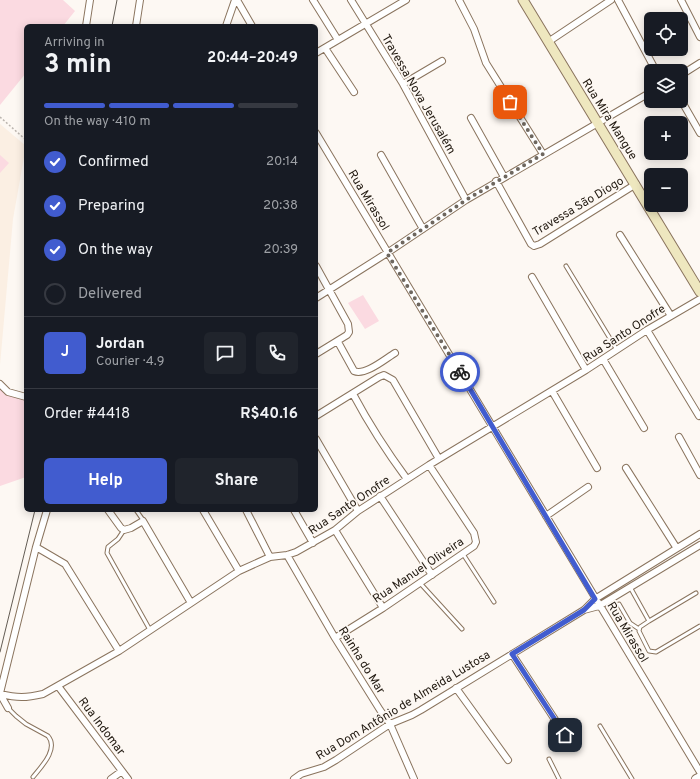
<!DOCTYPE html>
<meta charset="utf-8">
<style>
:root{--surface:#171b24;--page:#20242c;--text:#f1f3f6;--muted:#9ea1a6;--line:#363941;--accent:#415ccf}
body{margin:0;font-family:Overpass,sans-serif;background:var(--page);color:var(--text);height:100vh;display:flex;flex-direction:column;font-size:15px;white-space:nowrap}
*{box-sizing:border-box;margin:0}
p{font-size:13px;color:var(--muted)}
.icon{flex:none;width:22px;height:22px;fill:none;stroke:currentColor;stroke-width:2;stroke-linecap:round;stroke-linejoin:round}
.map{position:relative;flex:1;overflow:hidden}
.side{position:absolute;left:24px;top:24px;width:294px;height:488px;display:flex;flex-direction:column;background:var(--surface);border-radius:6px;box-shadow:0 2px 10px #0003}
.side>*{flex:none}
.controls{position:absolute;left:644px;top:12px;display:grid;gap:8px}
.controls a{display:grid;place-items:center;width:44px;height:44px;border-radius:6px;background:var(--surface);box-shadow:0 2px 10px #0003;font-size:20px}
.pin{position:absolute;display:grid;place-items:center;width:34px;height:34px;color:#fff;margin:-17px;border-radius:8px;box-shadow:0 2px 6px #0006}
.courier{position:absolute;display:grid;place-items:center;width:40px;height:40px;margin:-20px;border:3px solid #415ccf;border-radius:50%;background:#fff;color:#222;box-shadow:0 1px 5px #0007}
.headline em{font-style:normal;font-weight:700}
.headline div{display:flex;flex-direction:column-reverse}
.headline{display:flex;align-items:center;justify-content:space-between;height:68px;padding:0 20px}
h1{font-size:26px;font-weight:700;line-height:30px}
.bar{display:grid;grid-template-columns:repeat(4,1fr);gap:6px 4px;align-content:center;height:48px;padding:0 20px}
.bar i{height:5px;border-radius:3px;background:var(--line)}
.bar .active{background:var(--accent)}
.bar p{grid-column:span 4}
.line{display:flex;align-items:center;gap:10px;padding:0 20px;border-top:1px solid var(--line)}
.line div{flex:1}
.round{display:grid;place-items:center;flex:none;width:42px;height:42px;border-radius:6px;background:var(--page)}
ol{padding:0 20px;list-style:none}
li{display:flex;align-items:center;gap:12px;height:44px}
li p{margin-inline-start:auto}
li .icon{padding:4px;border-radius:50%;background:var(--accent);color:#fff;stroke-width:4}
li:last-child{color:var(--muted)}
li i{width:22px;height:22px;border:2px solid var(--line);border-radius:50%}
.cta{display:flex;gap:8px;margin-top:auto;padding:8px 20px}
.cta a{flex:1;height:46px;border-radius:6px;background:var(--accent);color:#fff;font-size:16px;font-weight:700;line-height:46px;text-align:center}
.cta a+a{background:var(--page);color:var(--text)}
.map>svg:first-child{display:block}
.built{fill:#fbefe3}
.green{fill:#fbdae1}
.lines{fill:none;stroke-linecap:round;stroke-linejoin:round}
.service-casing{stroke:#8a745e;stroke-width:5}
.minor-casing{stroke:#8a745e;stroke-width:8}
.tertiary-casing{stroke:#8a745e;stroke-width:10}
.secondary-casing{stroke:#8a745e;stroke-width:11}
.path{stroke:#bbb5af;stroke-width:1.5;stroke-dasharray:2 2;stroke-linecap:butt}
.service{stroke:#fff;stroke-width:3}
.minor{stroke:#fff;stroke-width:6}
.tertiary{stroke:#fff;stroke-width:8}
.secondary{stroke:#eee7bf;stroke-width:9}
.tram{stroke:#635c54;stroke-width:1}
.done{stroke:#6e675f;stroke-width:4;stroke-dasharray:0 7.2}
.route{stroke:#415ccf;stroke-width:5}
.labels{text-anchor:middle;stroke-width:3.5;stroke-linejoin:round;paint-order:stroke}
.street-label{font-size:12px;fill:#211910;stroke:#fdf8f3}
</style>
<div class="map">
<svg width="700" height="779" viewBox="0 0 700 779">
<rect width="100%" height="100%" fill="#fdf8f3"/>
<path class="built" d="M0,124L26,146L13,219L0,365Z"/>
<path class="green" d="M0,0H63L75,11L63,26H26V73L0,105Z
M0,155L9,163L0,173Z
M363,295L379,321L365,329L348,303Z
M0,381L26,402V477L0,486Z"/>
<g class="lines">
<defs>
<path id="service" d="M566,266L617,350
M136,510L143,520
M124,530L118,539L108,547L107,553L150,630
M463,554L494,602
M420,583L462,629
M630,587L649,621L640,627L639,631L649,651L656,652L700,626
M619,604L630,623L639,629
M649,621L696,593
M8,708L16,716L26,724L48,736C59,749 41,767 33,777
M600,726L632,779
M549,759L559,779"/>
<path id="minor" d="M237,0L252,26
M313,0L338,40
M351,0L403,84L466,200
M459,0L474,29L486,63L543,154
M618,0L656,71
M681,0L700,37
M86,26L90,0
M136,26L140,0
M226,26L235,0
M548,42L611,0
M325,48L354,92
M316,53L406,0
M681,75L700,63
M403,84L442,61
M681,100L700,133
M471,118L504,177
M316,133L700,772
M381,155L423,229
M496,181L531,244L534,246L540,244L636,184
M620,235L671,316
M316,266L348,324L349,332L347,335L316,354
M532,277L586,370
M316,298L387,253L466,200L651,92
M647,330L699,416
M338,342L354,371C365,376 385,359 395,353
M603,359L644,428
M0,384L8,392L26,397
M552,391L597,468
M353,394C369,424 387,452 407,479
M316,416L379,377L384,375L393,380L439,459
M679,437L700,475
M316,439L358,511
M626,468L676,547
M380,496L432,575
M108,510L121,528L124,530L131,528L143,521L191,603
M203,510L239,571
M246,510L270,557
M294,510L313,543
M546,516L588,487
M335,530L383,608
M36,547L65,564L119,651
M287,555L335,638L380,710L390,724L414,779
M584,610L599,606L700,545
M335,638L383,608L474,546L476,542L474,533L429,465
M512,654L565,735
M58,686L128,779
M456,688L508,760
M0,693L36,547L47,510
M0,694C17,698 26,698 43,694L119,651L239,571L270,557L287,555L296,552L335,530L358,511L429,465L586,370L647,330L700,299
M0,694L8,708
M111,779L122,771
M294,779L301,774L324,767L336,760L390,724L412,715L421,710L584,610L595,599L700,534"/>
<path id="tertiary" d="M696,779L700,777"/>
<path id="secondary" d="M523,0L700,292"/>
</defs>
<use href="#service" class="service-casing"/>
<use href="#minor" class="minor-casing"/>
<use href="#tertiary" class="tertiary-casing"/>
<use href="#secondary" class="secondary-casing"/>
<path class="path" d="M0,117L26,140"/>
<use href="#service" class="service"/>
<use href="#minor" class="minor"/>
<use href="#tertiary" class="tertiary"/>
<use href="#secondary" class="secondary"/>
<path class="tram" d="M112,26L117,0
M0,652L35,510"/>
</g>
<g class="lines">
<path class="done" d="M460,372L387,253L466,200L543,154L510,102"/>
<path class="route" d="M460,372L595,599L584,610L512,654L565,735"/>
</g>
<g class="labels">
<g class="street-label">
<text transform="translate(419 94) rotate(60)" y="4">Travessa Nova Jerusalém</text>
<text transform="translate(610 119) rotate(58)" y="4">Rua Mira Mangue</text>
<text transform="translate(369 200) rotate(59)" y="4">Rua Mirassol</text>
<text transform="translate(578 206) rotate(-31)" y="4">Travessa São Diogo</text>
<text transform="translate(624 333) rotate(-33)" y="4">Rua Santo Onofre</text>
<text transform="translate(349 505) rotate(-34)" y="4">Rua Santo Onofre</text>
<text transform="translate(418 570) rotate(-34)" y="4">Rua Manuel Oliveira</text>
<text transform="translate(628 632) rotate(59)" y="4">Rua Mirassol</text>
<text transform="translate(362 660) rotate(58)" y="4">Rainha do Mar</text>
<text transform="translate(403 705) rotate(-31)" y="4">Rua Dom Antônio de Almeida Lustosa</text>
<text transform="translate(102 726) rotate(53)" y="4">Rua Indomar</text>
</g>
</g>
</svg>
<div class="controls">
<a><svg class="icon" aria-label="locate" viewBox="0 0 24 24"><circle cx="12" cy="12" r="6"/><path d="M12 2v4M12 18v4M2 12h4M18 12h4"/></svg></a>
<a><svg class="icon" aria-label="layers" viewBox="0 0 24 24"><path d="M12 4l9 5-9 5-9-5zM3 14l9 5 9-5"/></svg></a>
<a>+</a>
<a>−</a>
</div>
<div class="pin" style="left:510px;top:102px;background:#ea580c"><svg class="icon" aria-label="bag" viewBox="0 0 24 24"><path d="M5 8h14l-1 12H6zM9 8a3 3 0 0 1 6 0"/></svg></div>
<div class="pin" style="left:565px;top:735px;background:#1f2937"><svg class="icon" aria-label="home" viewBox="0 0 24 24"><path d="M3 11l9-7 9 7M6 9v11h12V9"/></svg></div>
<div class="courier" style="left:460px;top:372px"><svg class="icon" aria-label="bike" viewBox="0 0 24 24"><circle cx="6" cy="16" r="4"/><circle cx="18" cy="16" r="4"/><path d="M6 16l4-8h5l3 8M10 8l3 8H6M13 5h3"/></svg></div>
<section class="side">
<div class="headline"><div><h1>3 min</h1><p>Arriving in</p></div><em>20:44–20:49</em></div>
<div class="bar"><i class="active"></i><i class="active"></i><i class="active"></i><i></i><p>On the way · 410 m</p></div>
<ol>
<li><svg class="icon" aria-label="check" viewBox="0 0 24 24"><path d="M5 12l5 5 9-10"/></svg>Confirmed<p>20:14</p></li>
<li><svg class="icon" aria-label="check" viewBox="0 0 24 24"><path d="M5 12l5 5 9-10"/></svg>Preparing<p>20:38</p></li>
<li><svg class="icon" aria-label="check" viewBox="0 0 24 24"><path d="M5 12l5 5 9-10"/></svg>On the way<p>20:39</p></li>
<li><i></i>Delivered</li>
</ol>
<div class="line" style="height:72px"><b class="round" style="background:var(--accent);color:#fff">J</b><div><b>Jordan</b><p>Courier · 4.9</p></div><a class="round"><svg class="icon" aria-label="chat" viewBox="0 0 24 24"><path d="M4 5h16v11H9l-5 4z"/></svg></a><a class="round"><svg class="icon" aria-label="phone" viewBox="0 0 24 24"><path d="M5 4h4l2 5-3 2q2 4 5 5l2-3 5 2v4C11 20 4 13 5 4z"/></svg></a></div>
<div class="line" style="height:52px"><div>Order #4418</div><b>R$40.16</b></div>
<div class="cta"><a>Help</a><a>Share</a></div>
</section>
</div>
